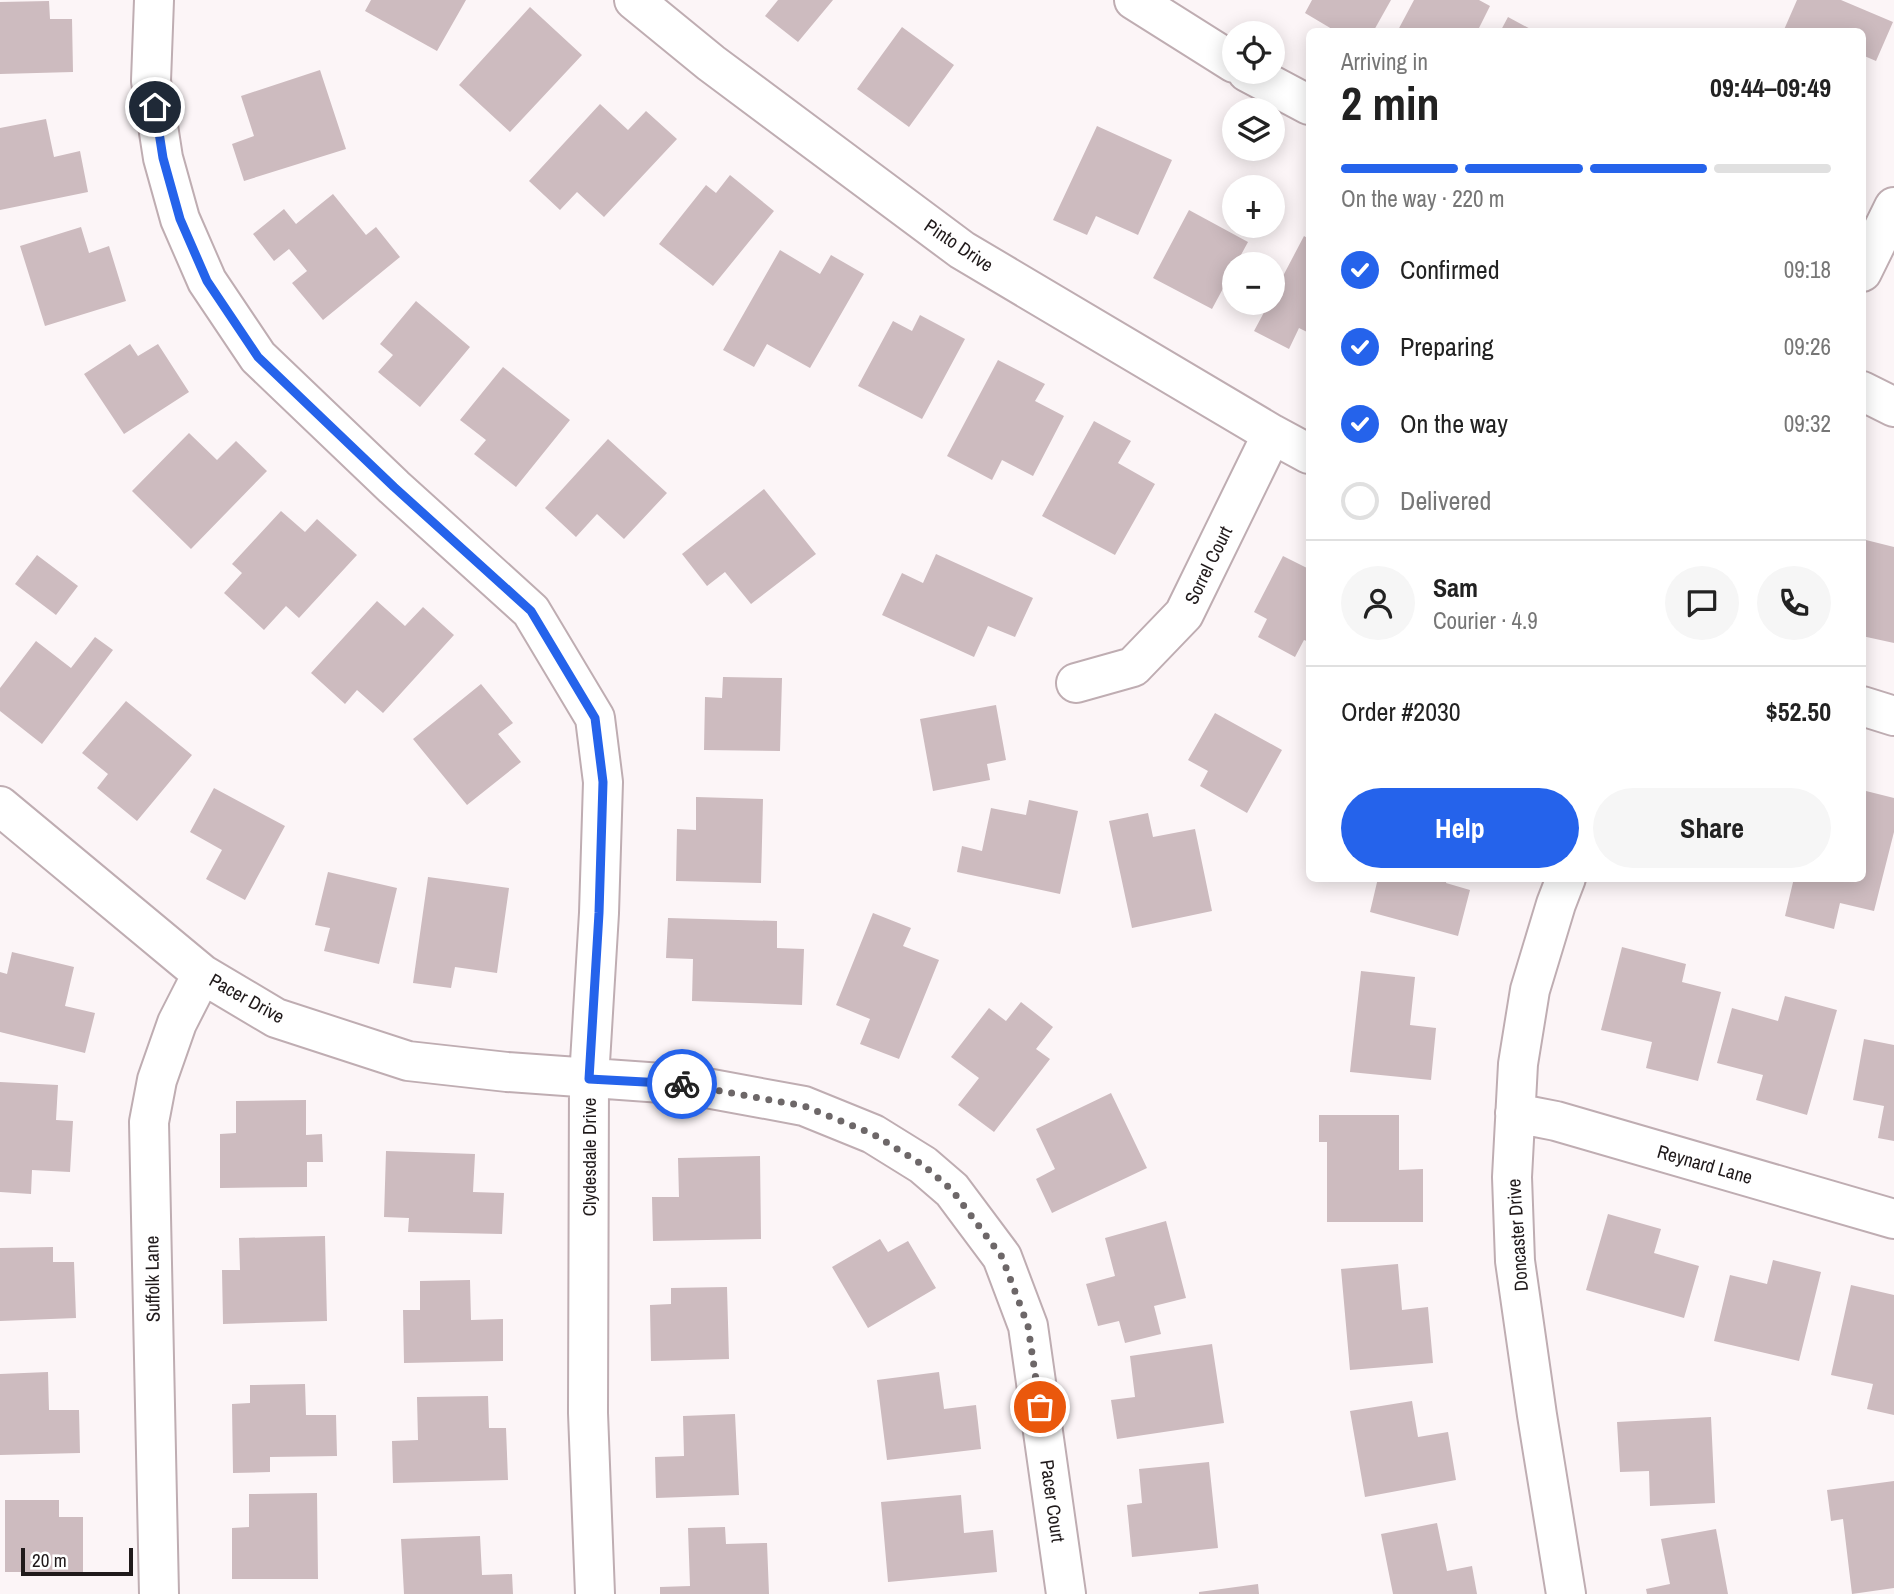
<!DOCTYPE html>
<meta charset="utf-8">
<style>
:root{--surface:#fff;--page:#f6f6f6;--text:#222;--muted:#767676;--line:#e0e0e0;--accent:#2563eb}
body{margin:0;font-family:"Archivo Narrow",sans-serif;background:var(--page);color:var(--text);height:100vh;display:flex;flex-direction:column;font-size:26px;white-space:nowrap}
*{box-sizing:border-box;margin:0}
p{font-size:23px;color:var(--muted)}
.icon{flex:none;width:38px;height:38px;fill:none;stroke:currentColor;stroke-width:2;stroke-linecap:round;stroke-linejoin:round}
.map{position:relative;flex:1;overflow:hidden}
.details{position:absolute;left:1306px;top:28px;width:560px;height:854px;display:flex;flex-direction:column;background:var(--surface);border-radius:10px;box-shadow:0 4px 18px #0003}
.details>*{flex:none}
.controls{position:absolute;left:1222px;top:21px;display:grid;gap:14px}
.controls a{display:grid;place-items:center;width:63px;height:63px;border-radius:50%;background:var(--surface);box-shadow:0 4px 18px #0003;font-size:35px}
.scale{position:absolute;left:21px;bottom:18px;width:112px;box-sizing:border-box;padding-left:7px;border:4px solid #201a1b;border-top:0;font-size:19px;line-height:24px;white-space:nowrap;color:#201a1b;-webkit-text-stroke:5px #fff;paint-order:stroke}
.pin{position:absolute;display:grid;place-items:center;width:60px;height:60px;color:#fff;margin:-30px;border:4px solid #fff;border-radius:50%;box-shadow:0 2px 7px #0007}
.courier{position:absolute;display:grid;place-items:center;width:70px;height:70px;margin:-35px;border:5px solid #2563eb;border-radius:50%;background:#fff;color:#222;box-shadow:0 2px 9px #0007}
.head em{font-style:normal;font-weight:700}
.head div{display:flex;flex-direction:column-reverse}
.head{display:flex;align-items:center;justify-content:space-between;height:119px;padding:0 35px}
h1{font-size:46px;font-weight:700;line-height:52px}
.bar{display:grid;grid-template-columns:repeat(4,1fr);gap:10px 7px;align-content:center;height:84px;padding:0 35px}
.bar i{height:9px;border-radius:5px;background:var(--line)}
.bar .current{background:var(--accent)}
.bar p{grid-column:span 4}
.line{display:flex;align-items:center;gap:18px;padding:0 35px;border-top:2px solid var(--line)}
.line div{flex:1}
.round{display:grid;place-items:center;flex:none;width:74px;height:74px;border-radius:37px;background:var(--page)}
ol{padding:0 35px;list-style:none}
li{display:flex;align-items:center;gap:21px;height:77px}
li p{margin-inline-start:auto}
li .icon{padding:7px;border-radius:50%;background:var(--accent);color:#fff;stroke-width:4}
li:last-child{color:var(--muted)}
li i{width:38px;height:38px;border:4px solid var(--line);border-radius:50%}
.button{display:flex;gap:14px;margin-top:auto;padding:14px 35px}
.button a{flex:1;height:80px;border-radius:42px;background:var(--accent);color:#fff;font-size:28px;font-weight:700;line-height:80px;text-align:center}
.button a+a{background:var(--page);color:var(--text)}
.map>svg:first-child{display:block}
.building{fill:#cdbbbf}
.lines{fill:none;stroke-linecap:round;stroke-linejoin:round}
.minor-casing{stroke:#bfadb2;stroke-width:42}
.minor{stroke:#fff;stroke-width:38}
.done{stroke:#6d6768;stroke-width:7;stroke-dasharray:0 12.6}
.route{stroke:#2563eb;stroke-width:9}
.labels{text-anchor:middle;stroke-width:5;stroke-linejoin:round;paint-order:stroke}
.street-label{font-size:19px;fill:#201a1b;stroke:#fff}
</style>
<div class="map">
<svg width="1894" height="1594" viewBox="0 0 1894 1594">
<rect width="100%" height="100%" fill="#fcf5f7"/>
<path class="building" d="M371,0H466L437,51L365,11Z
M778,0H833L798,42L765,16Z
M1312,0H1391L1373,32H1337L1305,13Z
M1414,0H1479L1490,6L1477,32H1397Z
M1797,0H1841L1893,22L1876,61L1862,55V32H1783Z
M49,1L50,19H72L73,72L0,74V2Z
M530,7L582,55L510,132L459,85Z
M1508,17L1536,32H1500Z
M902,27L954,65L909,127L857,89Z
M320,70L346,149L244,181L232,144L254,136L241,96Z
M600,104L628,130L646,111L677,139L604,217L577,192L560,210L529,181Z
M46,119L54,157L80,151L88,192L0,210V128Z
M1097,126L1172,160L1138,235L1096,216L1087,235L1053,220Z
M730,175L774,211L713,286L659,244L706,185L716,193Z
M333,194L366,235L376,227L400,257L323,320L292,283L307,271L289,249L274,261L253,234L284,209L296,224Z
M1189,210L1248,242L1236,264H1234V268L1212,309L1153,278Z
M81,227L89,253L109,246L126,301L45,326L20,246Z
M1304,236L1309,239V333L1299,328L1289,349L1254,331L1269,303H1272V297Z
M780,250L820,274L831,255L864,274L810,368L767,344L754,367L723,350Z
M416,301L470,347L420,407L378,372L393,355L380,344Z
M920,315L965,339L922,419L858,386L893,321L912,331Z
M130,344L138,356L158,344L189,392L124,434L84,374Z
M998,360L1045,384L1035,401L1064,416L1033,476L1002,460L992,480L947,456Z
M503,367L570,420L516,487L474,454L486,440L460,420Z
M1094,421L1131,441L1118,463L1155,484L1115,555L1042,516Z
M189,433L217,460L236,441L267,471L191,549L132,491Z
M608,439L667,493L624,539L597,514L576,537L545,508Z
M764,489L816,554L751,604L725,572L707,586L682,554Z
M281,511L305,532L317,519L357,555L299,618L286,606L264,630L224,593L242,573L232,564Z
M1862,539L1894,547V643L1862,636Z
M936,554L1033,598L1015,637L988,626L974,657L882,615L902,573L923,583Z
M37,555L78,586L56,615L15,584Z
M1283,556L1309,569V642L1304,640L1295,657L1258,637L1267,619L1254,612Z
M377,601L405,626L423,607L454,635L383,713L357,690L345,704L311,673Z
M95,637L113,650L42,744L0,711V688L36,641L71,668Z
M723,677L782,678L780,751L704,750L705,697L722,698Z
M481,684L513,723L498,734L521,762L467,805L413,739Z
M126,701L192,755L137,821L97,788L108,774L82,753Z
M996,705L1006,760L987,764L990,780L933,791L920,719Z
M1215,713L1282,750L1247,813L1200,786L1208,771L1188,760Z
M214,788L285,826L245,900L206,879L222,850L190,832Z
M1862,790L1894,798V832L1874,911L1840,903L1834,929L1785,916L1794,878H1862Z
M696,797L763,799L761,883L676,881L677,829L696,830Z
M1029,800L1078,811L1060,894L957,872L962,846L982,851L991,808L1026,815Z
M1148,813L1153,837L1195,829L1212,911L1132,928L1109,821Z
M328,872L397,888L379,964L324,951L330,928L315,925Z
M428,877L509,888L497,973L455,967L451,988L413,983Z
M1378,878H1447L1446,883L1470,890L1458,936L1370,912Z
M873,913L911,928L903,946L939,960L899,1059L860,1044L870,1019L836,1005Z
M668,918L777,921V948L804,949L802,1005L692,1001L693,959L666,958Z
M1622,947L1686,964L1682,982L1721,992L1698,1081L1646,1068L1652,1042L1601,1030Z
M12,952L74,967L65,1006L95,1013L85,1053L0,1032V972L7,974Z
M1361,971L1415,977L1410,1025L1436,1028L1431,1080L1350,1072Z
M1785,996L1837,1010L1807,1115L1756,1100L1763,1075L1717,1063L1732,1008L1778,1021Z
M1021,1002L1053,1027L1036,1049L1050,1059L994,1132L958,1105L979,1078L951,1057L989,1008L1006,1021Z
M1864,1039L1894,1045V1141L1878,1138L1884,1106L1853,1100Z
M0,1082L58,1085L56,1120L73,1121L70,1172L32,1170L31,1194L0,1192Z
M1111,1093L1147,1168L1052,1213L1036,1179L1055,1169L1036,1129Z
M306,1100V1135L322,1134L323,1162H307V1187L220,1188V1134L236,1133V1101Z
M1319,1115H1399V1170L1423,1169V1222H1327V1142H1319Z
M386,1151L475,1154L473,1192L504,1193L502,1234L408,1232L409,1218L384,1217Z
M760,1156L761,1239L653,1241L652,1197H679L678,1158Z
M1608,1214L1661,1229L1654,1253L1699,1266L1684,1318L1586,1290Z
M1166,1221L1186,1298L1154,1306L1161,1334L1125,1343L1119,1321L1098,1326L1086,1284L1115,1276L1105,1238Z
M325,1236L327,1321L223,1324L222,1270H240L239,1238Z
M880,1239L888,1252L908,1241L936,1288L868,1328L832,1267Z
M53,1247V1262H74L76,1318L0,1321V1248Z
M1773,1260L1821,1272L1799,1361L1714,1341L1730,1275L1767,1284Z
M1398,1264L1402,1310L1428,1307L1433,1363L1350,1370L1341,1269Z
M470,1280L471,1320L503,1319V1361L404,1363L403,1310H420V1281Z
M1851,1285L1894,1295V1415L1867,1409L1873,1384L1831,1375Z
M727,1287L729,1359L651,1361L650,1305L671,1304V1288Z
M1212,1344L1224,1423L1117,1439L1111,1400L1135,1397L1130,1356Z
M48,1372L49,1410H79L80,1453L0,1455V1374Z
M939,1372L944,1409L976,1405L981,1449L887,1460L877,1380Z
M305,1384L306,1415H336L337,1456L270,1457V1472L233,1473L232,1404L250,1403V1385Z
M488,1396L489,1428H506L508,1480L393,1483L392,1441L418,1440L417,1397Z
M1412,1401L1418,1437L1448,1432L1456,1480L1365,1497L1350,1411Z
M735,1414L739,1495L656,1498L655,1457L684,1456L683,1416Z
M1711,1417L1715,1503L1650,1506L1649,1471L1620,1472L1617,1422Z
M1209,1462L1218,1548L1132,1557L1127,1505L1142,1503L1139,1469Z
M1894,1481V1588L1852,1594L1843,1519L1831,1521L1827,1490Z
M317,1493L318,1579H232V1528L249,1527V1494Z
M961,1495L964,1533L993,1530L997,1572L888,1582L881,1502Z
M5,1500H59V1517H83V1572H5Z
M1437,1523L1447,1571L1472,1566L1477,1594H1393L1381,1534Z
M725,1527L726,1544L767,1543L769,1594H660V1587L690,1586L688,1528Z
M1716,1529L1728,1594H1647L1646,1589L1670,1584L1661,1539Z
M480,1536L482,1575L512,1574L513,1594H404L401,1539Z
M1258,1584L1259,1594H1199V1592Z"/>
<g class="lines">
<defs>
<path id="minor" d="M154,0L151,81L163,158L180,219L207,281L258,357L394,487L531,611L595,718L603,782L599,913L589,1079L588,1413L595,1594
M634,0L711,63L962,250L1272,434L1309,454
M1134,0L1234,63
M1247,72L1309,105
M1862,272L1894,207
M1862,391L1894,407
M1076,683L1133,667L1184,614L1272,434
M1862,706L1894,716
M0,806L202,974L276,1018L408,1061L507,1072L690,1085L804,1106L873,1134L923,1165L952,1190L1002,1257L1028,1326L1066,1594
M1515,1113L1556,1121L1894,1219
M159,1594L149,1122L157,1080L177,1023L202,974
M1566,1594L1537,1415L1515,1261L1512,1177L1518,1064L1530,990L1556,904L1566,878"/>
</defs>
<use href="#minor" class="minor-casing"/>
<use href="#minor" class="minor"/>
</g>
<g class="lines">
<path class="done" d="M682,1084L804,1106L873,1134L923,1165L952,1190L1002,1257L1028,1326L1040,1407"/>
<path class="route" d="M155,107L163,158L180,219L207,281L258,357L394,487L531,611L595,718L603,782L599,913L589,1079L682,1084"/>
</g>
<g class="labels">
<g class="street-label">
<text transform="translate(959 245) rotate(34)" y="7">Pinto Drive</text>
<text transform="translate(1208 565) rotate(-64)" y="7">Sorrel Court</text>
<text transform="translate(247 998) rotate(29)" y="7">Pacer Drive</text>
<text transform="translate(589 1157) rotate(-90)" y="7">Clydesdale Drive</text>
<text transform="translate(1705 1164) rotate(16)" y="7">Reynard Lane</text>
<text transform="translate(1517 1235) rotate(-94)" y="7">Doncaster Drive</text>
<text transform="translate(152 1279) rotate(-91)" y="7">Suffolk Lane</text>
<text transform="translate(1053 1501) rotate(82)" y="7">Pacer Court</text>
</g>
</g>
</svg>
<div class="controls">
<a><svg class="icon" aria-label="locate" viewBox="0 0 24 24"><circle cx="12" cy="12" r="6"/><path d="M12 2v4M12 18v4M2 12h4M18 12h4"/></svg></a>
<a><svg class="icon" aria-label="layers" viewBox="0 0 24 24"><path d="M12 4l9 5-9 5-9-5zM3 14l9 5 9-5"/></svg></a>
<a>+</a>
<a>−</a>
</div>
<div class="scale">20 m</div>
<div class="pin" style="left:1040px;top:1407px;background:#ea580c"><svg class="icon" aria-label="bag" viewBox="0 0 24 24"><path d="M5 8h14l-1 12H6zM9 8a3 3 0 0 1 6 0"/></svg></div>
<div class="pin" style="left:155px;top:107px;background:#1f2937"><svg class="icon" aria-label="home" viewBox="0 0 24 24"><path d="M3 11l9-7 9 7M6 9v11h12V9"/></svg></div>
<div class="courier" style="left:682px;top:1084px"><svg class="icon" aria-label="bike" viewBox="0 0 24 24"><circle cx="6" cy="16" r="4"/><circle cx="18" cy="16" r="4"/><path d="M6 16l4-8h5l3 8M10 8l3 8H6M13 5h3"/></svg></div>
<section class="details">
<div class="head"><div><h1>2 min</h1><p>Arriving in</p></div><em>09:44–09:49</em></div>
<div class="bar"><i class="current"></i><i class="current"></i><i class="current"></i><i></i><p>On the way · 220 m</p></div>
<ol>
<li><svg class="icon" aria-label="check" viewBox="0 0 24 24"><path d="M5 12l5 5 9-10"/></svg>Confirmed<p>09:18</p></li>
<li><svg class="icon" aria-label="check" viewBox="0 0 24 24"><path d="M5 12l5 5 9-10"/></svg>Preparing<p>09:26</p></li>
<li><svg class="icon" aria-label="check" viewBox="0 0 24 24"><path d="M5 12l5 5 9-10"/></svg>On the way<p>09:32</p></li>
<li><i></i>Delivered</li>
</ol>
<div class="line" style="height:126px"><a class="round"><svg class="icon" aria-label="person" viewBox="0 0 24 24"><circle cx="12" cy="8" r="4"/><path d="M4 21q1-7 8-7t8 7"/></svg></a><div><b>Sam</b><p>Courier · 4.9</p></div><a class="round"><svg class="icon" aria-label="chat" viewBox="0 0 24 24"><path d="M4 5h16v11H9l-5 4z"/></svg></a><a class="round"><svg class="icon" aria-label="phone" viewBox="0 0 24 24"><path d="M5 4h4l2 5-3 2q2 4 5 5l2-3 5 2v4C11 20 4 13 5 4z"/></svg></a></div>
<div class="line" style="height:91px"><div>Order #2030</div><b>$52.50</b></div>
<div class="button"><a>Help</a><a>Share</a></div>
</section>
</div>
